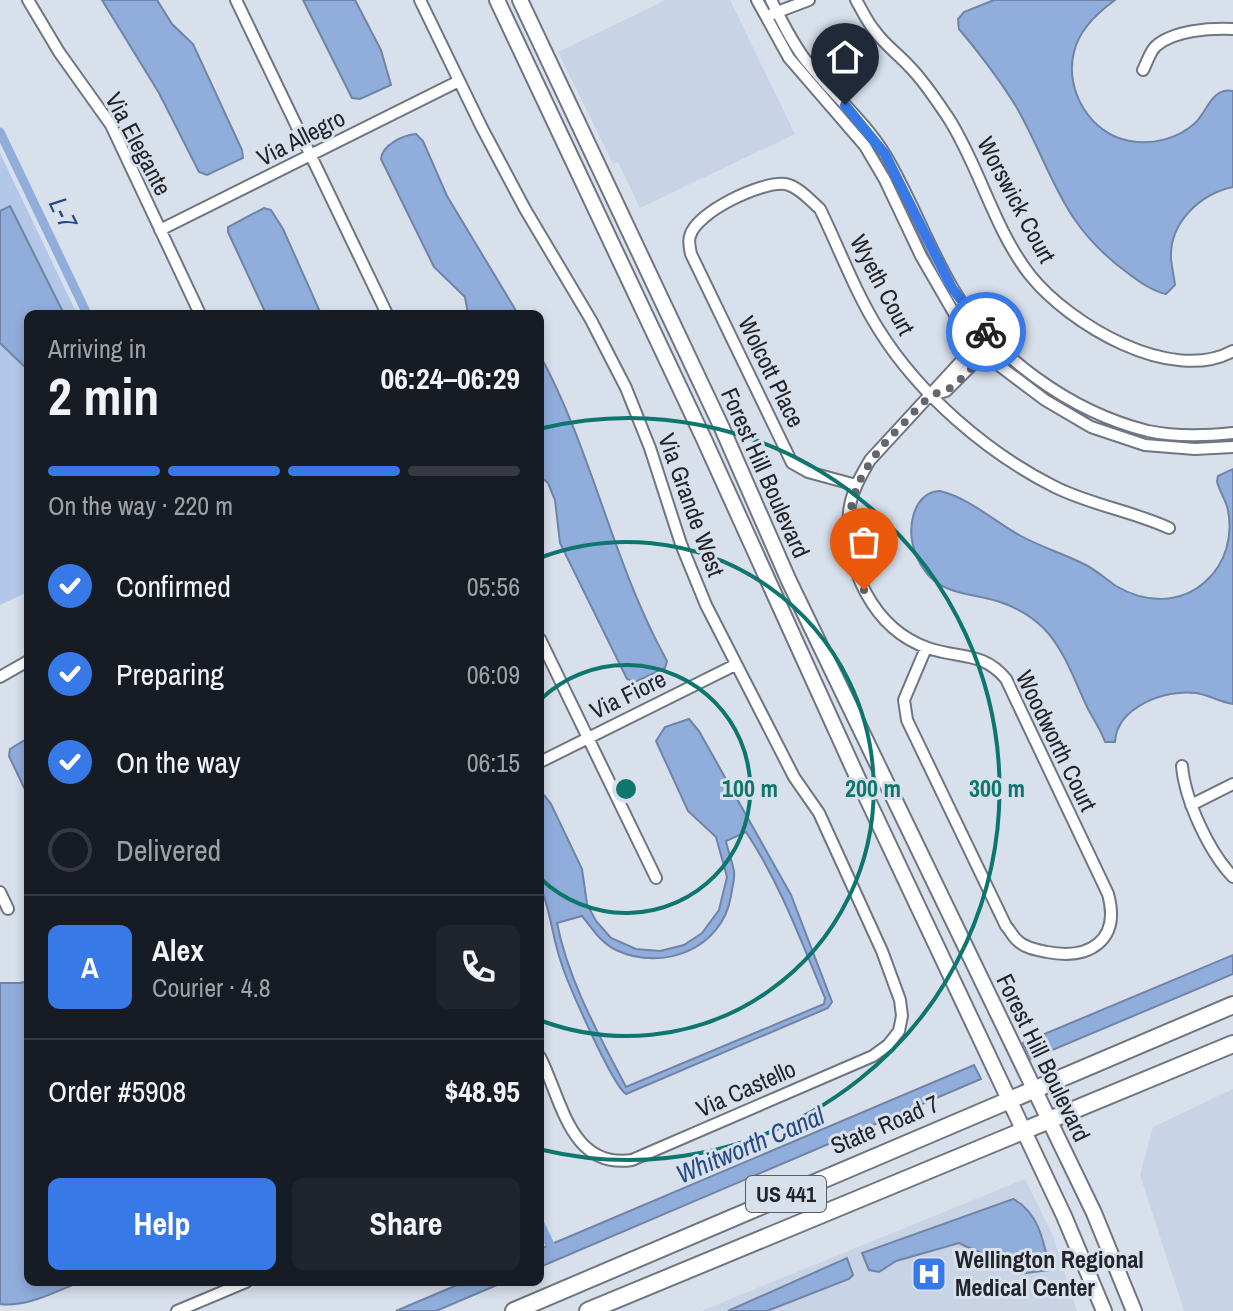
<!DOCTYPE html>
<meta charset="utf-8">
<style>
:root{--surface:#171b24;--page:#20242c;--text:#f1f3f6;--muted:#9ea1a6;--line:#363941;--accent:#3679e7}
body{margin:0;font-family:"Archivo Narrow",sans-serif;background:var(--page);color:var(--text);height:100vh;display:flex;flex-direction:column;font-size:30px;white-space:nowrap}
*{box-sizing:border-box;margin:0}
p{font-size:26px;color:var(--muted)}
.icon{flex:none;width:44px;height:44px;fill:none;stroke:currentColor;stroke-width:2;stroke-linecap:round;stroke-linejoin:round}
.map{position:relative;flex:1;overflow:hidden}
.drawer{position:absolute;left:24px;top:310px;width:520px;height:976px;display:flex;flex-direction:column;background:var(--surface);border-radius:12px;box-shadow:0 4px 12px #0003}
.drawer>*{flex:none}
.pin{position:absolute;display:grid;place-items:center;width:68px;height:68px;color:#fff;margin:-82px -34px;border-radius:50% 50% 50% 0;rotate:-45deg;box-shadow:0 0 8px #0007}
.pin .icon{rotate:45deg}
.courier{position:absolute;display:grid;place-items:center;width:80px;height:80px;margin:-40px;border:6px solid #3679e7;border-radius:50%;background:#fff;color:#222;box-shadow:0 2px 10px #0007}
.overview em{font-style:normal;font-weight:800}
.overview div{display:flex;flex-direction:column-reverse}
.overview{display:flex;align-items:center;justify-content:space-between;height:136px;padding:0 24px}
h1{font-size:52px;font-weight:800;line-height:60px}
.bar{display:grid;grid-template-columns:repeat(4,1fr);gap:12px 8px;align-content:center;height:96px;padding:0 24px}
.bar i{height:10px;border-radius:6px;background:var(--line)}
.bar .active{background:var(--accent)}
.bar p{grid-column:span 4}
.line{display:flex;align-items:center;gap:20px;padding:0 24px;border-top:2px solid var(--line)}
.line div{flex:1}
.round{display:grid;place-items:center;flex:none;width:84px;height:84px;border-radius:12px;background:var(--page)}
ol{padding:0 24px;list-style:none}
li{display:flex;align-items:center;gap:24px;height:88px}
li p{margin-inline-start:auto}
li .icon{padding:8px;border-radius:50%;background:var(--accent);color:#fff;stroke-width:4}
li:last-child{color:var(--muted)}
li i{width:44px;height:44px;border:4px solid var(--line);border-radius:50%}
.cta{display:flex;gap:16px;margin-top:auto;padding:16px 24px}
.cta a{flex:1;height:92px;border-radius:12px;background:var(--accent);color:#fff;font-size:32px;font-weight:800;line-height:92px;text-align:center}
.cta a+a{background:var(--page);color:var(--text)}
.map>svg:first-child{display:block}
.built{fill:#c8d4e6}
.green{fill:#b3c8e9}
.water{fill:#90addc;stroke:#6f84a6;stroke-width:2;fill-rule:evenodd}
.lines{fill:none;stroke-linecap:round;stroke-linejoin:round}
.canal{stroke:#90addc;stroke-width:9}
.street-casing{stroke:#707681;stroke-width:14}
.secondary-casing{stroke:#707681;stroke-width:18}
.primary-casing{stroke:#707681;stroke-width:20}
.street{stroke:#fff;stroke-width:10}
.secondary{stroke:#fff;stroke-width:14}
.primary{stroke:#fff;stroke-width:16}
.done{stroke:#62666d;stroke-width:8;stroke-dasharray:0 14.4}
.route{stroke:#3679e7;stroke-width:10}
.ring{fill:none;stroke:#0f766e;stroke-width:4}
.labels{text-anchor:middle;stroke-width:6;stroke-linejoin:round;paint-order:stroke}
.shield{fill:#d8e0ec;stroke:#595c64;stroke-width:2}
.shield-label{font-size:22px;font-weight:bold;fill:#222429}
.street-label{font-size:24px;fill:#222429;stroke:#d8e0ec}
.poi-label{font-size:24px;font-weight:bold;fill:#222429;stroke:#d8e0ec;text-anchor:start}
.water-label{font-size:26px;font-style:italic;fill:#274a84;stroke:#d8e0ec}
.centre{fill:#0f766e;stroke:#d8e0ec;stroke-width:4}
.ring-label{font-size:24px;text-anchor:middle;font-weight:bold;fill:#0f766e;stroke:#d8e0ec;stroke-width:6;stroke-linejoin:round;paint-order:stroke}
</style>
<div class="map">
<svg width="1233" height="1311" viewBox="0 0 1233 1311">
<rect width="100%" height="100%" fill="#d8e0ec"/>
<path class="built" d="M666,0H730L795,134L640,208L618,162L613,164L558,52Z
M1233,1089V1311H1184L1140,1175L1153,1127Z
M1025,1179L1053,1236L1077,1311H701Z"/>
<path class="green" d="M0,153L77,314H28V592L0,605Z"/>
<path class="water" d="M102,0H157L172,24L193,44L242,150L243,158L207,175L199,172L159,93Z
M303,0H355L381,50L391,85L360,99L352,98Z
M994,0H1115C1097,13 1079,30 1074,52C1064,90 1091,135 1130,141C1152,145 1177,139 1194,124C1207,113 1211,87 1233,91V187C1200,194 1169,223 1171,259C1172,268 1174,277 1175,285L1166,294C1152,291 1140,282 1129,274C1060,224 1055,176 1017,108C1000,80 980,54 959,29L958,19L964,12Z
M416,134L423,141L447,196L518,314H468L465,297L434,267L381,159C382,145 403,135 416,134Z
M10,206L64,314H28V370L0,343V211Z
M264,208L271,210L283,229L321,314H266L228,232V227Z
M540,355C593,453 613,564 667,661L665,668L635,682L627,679L560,543L555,500L548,483L540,476Z
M1233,469V704C1220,702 1209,695 1196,693C1165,689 1117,707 1115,742H1105C1101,730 1094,720 1088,709C1076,684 1066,654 1048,633C1035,618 1016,607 997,601C981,596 964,595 949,589C920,578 905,542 914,513C918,501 927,491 940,491C969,498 994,521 1019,535C1041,547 1064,554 1086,565C1097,571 1106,579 1116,586C1145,603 1180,605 1206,581C1226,563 1233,536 1228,510C1226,500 1219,491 1217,481L1218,476Z
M689,719L699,731L791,895L832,1002L828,1008L626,1094C612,1085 566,980 560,959C552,935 550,908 540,886V794L544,795L551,804L582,869L587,904L596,921L611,938L636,949L660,951L684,945L702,933L719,910L727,877L716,837L688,811L656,741L665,727ZM746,832C780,883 801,941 825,998L824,1004L626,1087C599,1035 568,980 557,923L582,916C592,928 601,943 616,950C663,972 722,949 731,896C732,888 735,879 734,871C732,861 728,851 726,841Z
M28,738V796L9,756L10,749Z
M1233,955V974L1031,1059L1023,1043Z
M28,981V1282H80C56,1291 26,1308 0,1304V983H20Z
M974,1065L981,1079L540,1267V1249Z
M1013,1199C1039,1212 1044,1243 1050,1270L1019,1274C1002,1258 980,1254 959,1243L896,1261L879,1272L869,1270L862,1253Z
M847,1258L853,1275L849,1279L767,1311H728Z
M464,1282H504L436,1311H396Z"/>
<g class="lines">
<path class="canal" d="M0,132L87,314
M540,1224L554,1253"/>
<defs>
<path id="street" d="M28,0L59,52L111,125L200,314
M236,0L387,314
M420,0L482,128L525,209L591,320L626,388L650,448L681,544L706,605L794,777L819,813L882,951L900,1000L902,1016L899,1031L888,1045L873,1056L632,1160C570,1169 562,1100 540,1057
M757,0L789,58L865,146L885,180L921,256L958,320L984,354L1045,400L1091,427L1145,445L1195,449L1233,447
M771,0C782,21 793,45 808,63C833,95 865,121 886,156C911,198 927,244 952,287C992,356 1071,412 1148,431C1176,437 1205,436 1233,433
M856,0C862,10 867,22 875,31C884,44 898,54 909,66C924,81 937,101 949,119C980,168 994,229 1030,275C1069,324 1171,385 1233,351
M772,14L809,0
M1143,70C1147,63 1150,51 1156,46C1174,30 1211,28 1233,29
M160,230L459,81
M935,394L946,391L986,351
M856,485L808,472L792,463L691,254C690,249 688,241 690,236C696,212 762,181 785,184C798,186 811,201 820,209C839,248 856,294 879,330C919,394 987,453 1055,487C1091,505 1132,511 1169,528
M540,639L656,878
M926,648L904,700L907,720L1006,926C1010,930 1013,937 1018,941C1025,948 1037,950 1047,952C1089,960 1121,941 1108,894L1006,679C983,651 959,659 928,648C873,629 844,566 849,512C851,493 860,477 870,460L987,333
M0,677L28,661
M540,762L735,665
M1182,766C1185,800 1209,852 1233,877
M1191,805L1233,784
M0,892L8,909
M177,1311L246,1282"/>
<path id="secondary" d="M497,0L703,437L864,792L1064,1216L1104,1311
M520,0L722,428L789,581L1094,1213L1134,1311"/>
<path id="primary" d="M514,1311L1233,1005
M588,1311L1233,1044"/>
</defs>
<use href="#street" class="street-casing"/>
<use href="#secondary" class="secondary-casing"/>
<use href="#primary" class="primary-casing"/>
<use href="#street" class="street"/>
<use href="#secondary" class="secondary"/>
<use href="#primary" class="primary"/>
</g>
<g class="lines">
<path class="done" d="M864,590C834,521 851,475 903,424C912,415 923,400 935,394C939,392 943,393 947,390C962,381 982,356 995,342L986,332"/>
<path class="route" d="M845,105L885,154L952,288L986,332"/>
</g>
<g class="ring">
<path d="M541 699A124 124 0 1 1 541 879"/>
<path d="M542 557A247 247 0 1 1 542 1021"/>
<path d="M543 428A371 371 0 1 1 543 1150"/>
</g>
<defs>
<symbol id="hospital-square" viewBox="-11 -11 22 22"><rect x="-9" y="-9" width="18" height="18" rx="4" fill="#3679e7" stroke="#d8e0ec"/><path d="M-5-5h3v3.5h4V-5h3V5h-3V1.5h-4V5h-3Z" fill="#fff"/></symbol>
</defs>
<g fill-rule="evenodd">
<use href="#hospital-square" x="909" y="1254" width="40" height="40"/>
</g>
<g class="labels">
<rect class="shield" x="746" y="1176" width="80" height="36" rx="6"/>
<g class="shield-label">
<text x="786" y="1202">US 441</text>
</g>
<g class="street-label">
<text transform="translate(301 138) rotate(-27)" y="8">Via Allegro</text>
<text transform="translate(138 144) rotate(62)" y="8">Via Elegante</text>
<text transform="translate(1016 200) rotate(62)" y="8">Worswick Court</text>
<text transform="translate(882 285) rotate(62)" y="8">Wyeth Court</text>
<text transform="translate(771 372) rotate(64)" y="8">Wolcott Place</text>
<text transform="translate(765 473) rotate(66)" y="8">Forest Hill Boulevard</text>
<text transform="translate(691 505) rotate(70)" y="8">Via Grande West</text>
<text transform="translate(628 695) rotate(-26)" y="8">Via Fiore</text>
<text transform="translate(1056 741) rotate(64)" y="8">Woodworth Court</text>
<text transform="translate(1043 1058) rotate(64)" y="8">Forest Hill Boulevard</text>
<text transform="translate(746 1089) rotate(-24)" y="8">Via Castello</text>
<text transform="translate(885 1125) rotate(-23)" y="8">State Road 7</text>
</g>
<g class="poi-label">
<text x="955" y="1268">Wellington Regional<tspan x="955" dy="28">Medical Center</tspan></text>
</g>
<g class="water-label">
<text transform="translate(63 213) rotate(64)" y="9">L-7</text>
<text transform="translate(750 1145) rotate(-23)" y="9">Whitworth Canal</text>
</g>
</g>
<circle cx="626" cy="789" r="12" class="centre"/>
<g class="ring-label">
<text x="750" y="797">100 m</text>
<text x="873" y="797">200 m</text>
<text x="997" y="797">300 m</text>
</g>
</svg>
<div class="pin" style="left:864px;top:590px;background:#ea580c"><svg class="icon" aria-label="bag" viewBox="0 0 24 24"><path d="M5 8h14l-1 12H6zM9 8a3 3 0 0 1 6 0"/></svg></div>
<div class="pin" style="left:845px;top:105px;background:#1f2937"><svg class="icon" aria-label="home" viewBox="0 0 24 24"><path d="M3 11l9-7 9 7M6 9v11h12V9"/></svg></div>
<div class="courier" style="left:986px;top:332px"><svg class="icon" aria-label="bike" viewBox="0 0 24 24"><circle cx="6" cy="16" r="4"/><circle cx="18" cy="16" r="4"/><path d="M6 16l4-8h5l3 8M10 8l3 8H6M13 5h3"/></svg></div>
<section class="drawer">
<div class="overview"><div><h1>2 min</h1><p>Arriving in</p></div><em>06:24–06:29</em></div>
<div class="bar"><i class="active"></i><i class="active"></i><i class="active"></i><i></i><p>On the way · 220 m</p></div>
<ol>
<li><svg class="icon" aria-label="check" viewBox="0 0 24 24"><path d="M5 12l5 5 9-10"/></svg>Confirmed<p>05:56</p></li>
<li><svg class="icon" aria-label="check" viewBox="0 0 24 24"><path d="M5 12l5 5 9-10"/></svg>Preparing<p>06:09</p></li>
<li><svg class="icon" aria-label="check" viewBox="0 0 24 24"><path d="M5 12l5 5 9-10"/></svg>On the way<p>06:15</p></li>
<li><i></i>Delivered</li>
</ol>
<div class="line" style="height:144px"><b class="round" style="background:var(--accent);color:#fff">A</b><div><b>Alex</b><p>Courier · 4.8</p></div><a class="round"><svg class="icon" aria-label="phone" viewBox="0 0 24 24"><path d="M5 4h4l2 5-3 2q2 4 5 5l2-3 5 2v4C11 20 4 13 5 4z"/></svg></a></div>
<div class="line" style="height:104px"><div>Order #5908</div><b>$48.95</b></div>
<div class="cta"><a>Help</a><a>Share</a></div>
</section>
</div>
